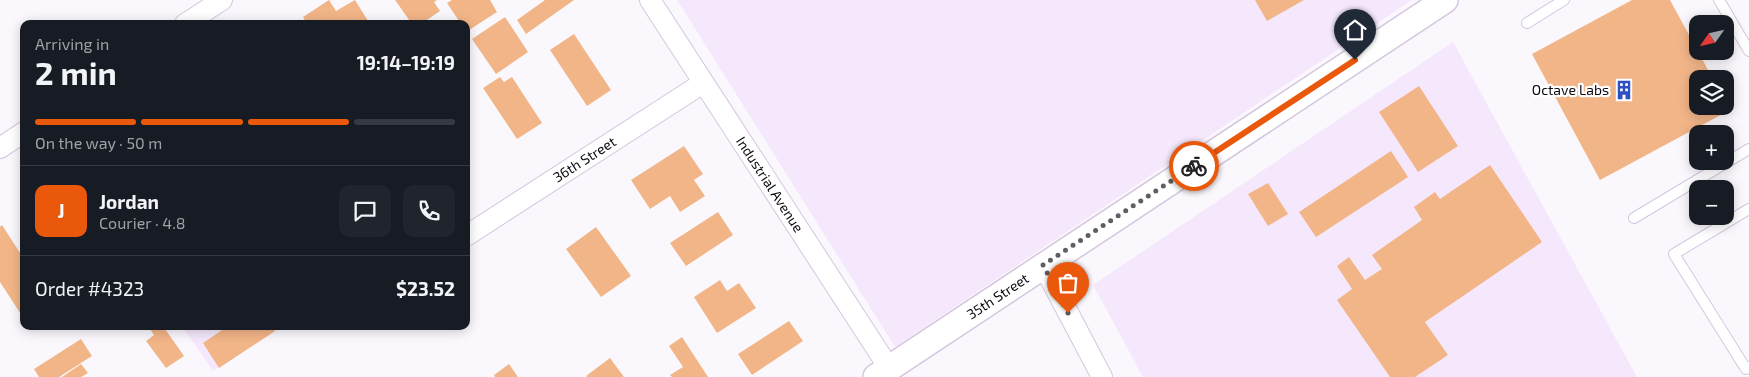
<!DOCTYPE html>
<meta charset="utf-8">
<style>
:root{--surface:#171b24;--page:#20242c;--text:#f1f3f6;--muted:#9ea1a6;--line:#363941;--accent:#ea580c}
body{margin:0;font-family:"Exo 2",sans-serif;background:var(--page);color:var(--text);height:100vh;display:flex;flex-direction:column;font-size:19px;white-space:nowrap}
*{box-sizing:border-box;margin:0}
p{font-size:16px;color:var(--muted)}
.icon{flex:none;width:28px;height:28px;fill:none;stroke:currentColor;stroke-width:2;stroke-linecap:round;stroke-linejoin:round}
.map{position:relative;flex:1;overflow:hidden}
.drawer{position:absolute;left:20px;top:20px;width:450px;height:310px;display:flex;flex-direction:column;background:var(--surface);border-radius:10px;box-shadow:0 2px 12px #0003}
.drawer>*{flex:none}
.needle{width:32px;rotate:236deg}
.fabs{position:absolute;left:1689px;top:15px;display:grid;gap:10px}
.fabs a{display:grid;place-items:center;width:45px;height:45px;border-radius:10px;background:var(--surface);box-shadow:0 2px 12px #0003;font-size:25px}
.pin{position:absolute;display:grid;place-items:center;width:42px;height:42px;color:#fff;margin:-51px -21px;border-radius:50% 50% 50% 0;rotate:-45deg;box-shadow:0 0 5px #0007}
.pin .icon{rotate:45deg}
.courier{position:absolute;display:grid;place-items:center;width:50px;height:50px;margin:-25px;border:4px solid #ea580c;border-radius:50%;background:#fff;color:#222;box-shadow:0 1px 6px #0007}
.overview em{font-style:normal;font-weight:700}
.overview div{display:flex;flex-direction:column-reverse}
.overview{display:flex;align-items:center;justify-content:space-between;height:85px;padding:0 15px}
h1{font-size:32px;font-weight:700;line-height:38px}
.bar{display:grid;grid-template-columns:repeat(4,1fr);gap:8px 5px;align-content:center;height:60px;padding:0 15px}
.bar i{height:6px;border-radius:4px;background:var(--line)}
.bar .selected{background:var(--accent)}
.bar p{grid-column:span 4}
.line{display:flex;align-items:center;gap:12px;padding:0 15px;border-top:1px solid var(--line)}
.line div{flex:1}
.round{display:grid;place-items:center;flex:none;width:52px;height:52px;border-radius:10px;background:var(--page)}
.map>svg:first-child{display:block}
.built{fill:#f5e8fc}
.building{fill:#f2b588}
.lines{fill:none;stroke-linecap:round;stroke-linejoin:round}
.service-casing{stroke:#d6c6df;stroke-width:12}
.minor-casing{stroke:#d6c6df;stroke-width:22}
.tertiary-casing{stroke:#d6c6df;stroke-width:28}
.service{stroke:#fff;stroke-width:10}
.minor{stroke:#fff;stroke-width:20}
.tertiary{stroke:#fff;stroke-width:25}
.done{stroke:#625d64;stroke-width:5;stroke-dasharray:0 9}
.route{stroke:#ea580c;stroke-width:6}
.labels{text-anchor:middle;stroke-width:4.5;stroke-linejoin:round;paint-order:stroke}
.poi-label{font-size:14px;fill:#0f0a12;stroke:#fff;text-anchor:end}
.street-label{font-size:14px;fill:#0f0a12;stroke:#fff}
</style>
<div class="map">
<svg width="1749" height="377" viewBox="0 0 1749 377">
<rect width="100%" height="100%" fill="#fbf8fd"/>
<path class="built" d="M677,0H1412L895,347Z
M1453,42L1637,377H1143L1093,285Z
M182,326H283L213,371Z"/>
<path class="building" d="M329,0L336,11L355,0L370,24H307L303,17Z
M395,0H437L434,2L440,11L421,24H412Z
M452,0H490L497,12L466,32V24H461L447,3Z
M545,0H574L526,34L517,20Z
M1255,0H1304L1267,21Z
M1632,0H1670L1713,79H1698V106H1725V101L1730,110L1600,180L1532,54Z
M505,17L528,52L496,74L472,39Z
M574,34L611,90L587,106L550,50Z
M500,77L504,82L512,77L542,123L517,139L483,88Z
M1419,86L1458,146L1418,172L1379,112Z
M684,146L703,174L694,180L705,196L680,212L670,196L650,209L631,180Z
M1391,151L1408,177L1316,237L1299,212Z
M1490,165L1542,242L1425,322L1448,355L1415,377H1390L1337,300L1352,289L1337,266L1349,257L1365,280L1382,269L1372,255L1422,220L1414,207L1435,192L1440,199Z
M1268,183L1288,214L1268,226L1248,194Z
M718,212L733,235L686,266L670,243Z
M2,225L24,259V319L0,282V227Z
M596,227L631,276L601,297L566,249Z
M720,280L727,291L739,283L756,308L717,333L694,297Z
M789,321L803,341L752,375L738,354Z
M148,326H163L184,356L166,368L146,341L154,335Z
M228,326H272L275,331L219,368L203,343Z
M682,337L708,377H672L670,375L683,367L669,346Z
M81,339L92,356L59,377H39L34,369Z
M610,358L624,377H587L586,376Z
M81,364L88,373L81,377H62Z
M509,364L518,377H495L494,375Z"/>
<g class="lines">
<defs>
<path id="service" d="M1719,0L1749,51
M1527,23L1564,0
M1749,209L1674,254L1746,369L1749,367
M1634,218L1749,149"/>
<g id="minor">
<path id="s1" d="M650,0L889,368"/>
<path d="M185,24L222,0"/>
<path d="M0,148L24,132"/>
<path id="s2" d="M466,236L703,83"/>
<path d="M1043,265L1102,377"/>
</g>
<g id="tertiary">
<path id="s3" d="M876,377L1445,0"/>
</g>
</defs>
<use href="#service" class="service-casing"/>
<use href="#minor" class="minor-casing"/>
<use href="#tertiary" class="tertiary-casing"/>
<use href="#service" class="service"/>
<use href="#minor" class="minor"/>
<use href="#tertiary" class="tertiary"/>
</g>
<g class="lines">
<path class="done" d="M1068,313L1043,265L1194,166"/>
<path class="route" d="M1194,166L1355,60"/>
</g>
<defs>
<symbol id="building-bare" viewBox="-9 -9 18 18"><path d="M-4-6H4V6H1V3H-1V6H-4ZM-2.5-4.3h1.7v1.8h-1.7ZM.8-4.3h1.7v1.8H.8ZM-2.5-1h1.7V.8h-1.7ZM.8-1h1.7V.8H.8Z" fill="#2f50c0" stroke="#fff" stroke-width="2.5" paint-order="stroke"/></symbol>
</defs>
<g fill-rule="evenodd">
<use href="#building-bare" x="1610" y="76" width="28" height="28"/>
</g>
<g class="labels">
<g class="poi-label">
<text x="1609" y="95">Octave Labs</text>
</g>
<g class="street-label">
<text dy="5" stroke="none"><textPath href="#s2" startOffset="141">36th Street</textPath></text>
<text dy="5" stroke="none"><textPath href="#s1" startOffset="220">Industrial Avenue</textPath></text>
<text dy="5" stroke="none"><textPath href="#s3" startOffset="146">35th Street</textPath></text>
</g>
</g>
</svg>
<div class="fabs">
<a><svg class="needle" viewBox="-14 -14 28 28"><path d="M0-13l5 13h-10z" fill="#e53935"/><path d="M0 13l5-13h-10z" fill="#9ea1a6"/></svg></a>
<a><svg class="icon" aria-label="layers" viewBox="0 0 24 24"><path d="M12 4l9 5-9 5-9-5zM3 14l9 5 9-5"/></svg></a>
<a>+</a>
<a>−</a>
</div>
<div class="pin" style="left:1068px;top:313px;background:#ea580c"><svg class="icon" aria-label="bag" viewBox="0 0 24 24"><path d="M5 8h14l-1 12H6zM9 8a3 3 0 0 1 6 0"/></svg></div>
<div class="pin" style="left:1355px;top:60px;background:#1f2937"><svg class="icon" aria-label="home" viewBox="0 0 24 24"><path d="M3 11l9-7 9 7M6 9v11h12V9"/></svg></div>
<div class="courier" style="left:1194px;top:166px"><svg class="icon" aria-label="bike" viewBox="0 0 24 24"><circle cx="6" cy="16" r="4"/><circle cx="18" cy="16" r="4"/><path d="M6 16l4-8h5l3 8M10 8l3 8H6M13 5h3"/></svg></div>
<section class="drawer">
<div class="overview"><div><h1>2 min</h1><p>Arriving in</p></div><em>19:14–19:19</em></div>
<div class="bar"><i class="selected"></i><i class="selected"></i><i class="selected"></i><i></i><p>On the way · 50 m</p></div>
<div class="line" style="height:90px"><b class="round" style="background:var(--accent);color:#fff">J</b><div><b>Jordan</b><p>Courier · 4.8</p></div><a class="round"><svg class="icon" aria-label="chat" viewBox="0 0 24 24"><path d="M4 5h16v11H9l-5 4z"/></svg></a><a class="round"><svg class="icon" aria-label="phone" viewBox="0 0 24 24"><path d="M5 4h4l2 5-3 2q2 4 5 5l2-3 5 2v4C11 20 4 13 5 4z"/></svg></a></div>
<div class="line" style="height:65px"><div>Order #4323</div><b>$23.52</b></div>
</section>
</div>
